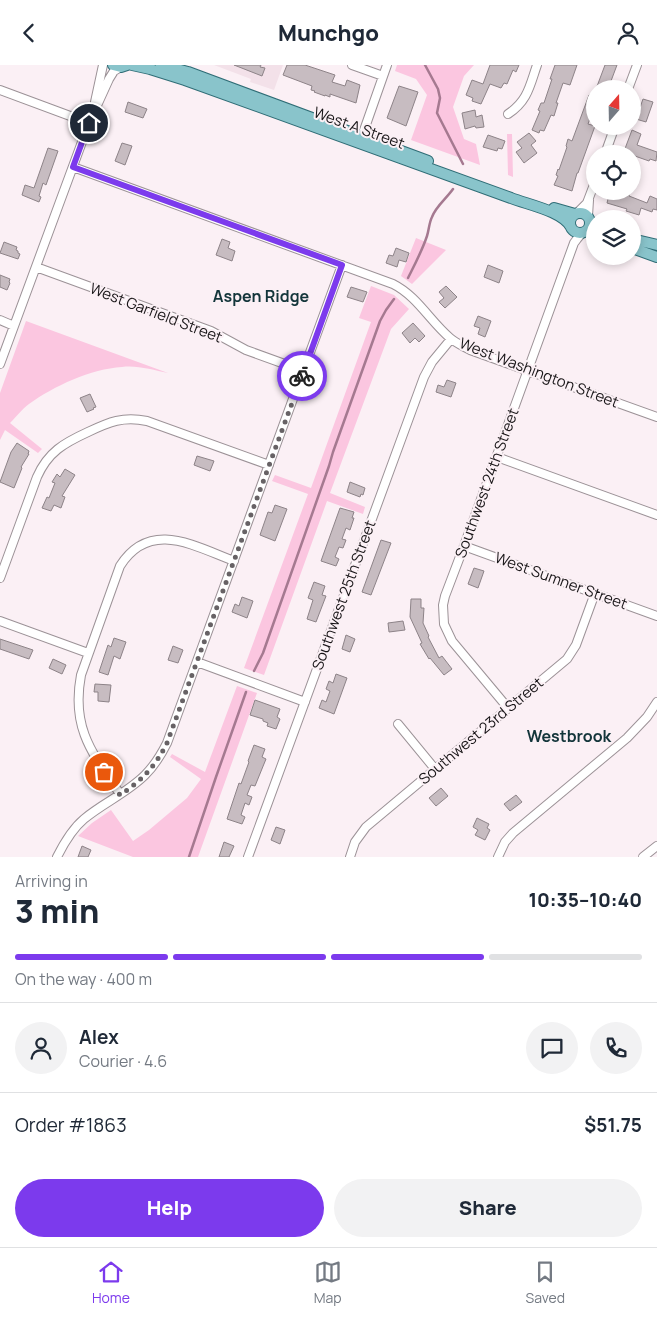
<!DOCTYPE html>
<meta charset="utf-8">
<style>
:root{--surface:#fff;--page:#f2f2f3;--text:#1f2937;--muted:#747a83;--line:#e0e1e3;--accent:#7c3aed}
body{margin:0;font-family:Manrope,sans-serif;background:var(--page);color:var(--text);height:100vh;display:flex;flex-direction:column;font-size:19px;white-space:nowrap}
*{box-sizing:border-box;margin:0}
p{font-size:16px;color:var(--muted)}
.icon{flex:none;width:28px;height:28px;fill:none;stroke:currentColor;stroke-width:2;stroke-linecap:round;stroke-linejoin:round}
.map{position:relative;height:792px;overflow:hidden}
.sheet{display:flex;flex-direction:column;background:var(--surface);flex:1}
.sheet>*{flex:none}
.needle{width:32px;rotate:20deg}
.controls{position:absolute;left:586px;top:15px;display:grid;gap:10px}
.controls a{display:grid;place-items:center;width:55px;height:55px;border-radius:50%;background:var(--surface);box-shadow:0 2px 8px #0003;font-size:25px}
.pin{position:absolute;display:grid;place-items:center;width:42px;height:42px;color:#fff;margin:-21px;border:2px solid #fff;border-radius:50%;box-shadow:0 1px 5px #0007}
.courier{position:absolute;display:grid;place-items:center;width:50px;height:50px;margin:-25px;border:4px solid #7c3aed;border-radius:50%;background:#fff;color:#222;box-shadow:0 1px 6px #0007}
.overview em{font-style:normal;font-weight:800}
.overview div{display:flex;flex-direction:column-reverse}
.overview{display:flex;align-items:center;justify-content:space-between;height:85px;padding:0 15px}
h1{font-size:32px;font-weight:800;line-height:38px}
.bar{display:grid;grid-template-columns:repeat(4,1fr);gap:8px 5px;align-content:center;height:60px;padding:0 15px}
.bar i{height:6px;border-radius:4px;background:var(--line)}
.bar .selected{background:var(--accent)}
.bar p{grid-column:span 4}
.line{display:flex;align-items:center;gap:12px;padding:0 15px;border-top:1px solid var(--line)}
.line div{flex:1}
.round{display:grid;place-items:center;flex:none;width:52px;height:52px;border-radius:26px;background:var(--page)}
.primary-button{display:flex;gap:10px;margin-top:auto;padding:10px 15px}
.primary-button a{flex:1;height:58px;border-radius:30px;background:var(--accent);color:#fff;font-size:20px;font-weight:800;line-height:58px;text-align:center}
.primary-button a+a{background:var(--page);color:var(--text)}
header{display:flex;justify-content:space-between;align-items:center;height:65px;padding:0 15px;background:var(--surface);font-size:22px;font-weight:800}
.menu{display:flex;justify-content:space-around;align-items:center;height:70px;border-top:1px solid var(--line);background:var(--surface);font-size:14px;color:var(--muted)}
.menu a{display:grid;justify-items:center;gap:2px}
.menu .selected{color:var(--accent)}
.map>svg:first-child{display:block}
.built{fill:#f3e1e9}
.green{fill:#fbc6e0}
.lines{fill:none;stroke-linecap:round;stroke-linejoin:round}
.stream{stroke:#a57990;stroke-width:2.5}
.building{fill:#c7bcc1;stroke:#8d8388}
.minor-casing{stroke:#9c9297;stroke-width:10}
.major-casing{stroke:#2f6d76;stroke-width:12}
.minor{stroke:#fff;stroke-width:8}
.major{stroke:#89c4cb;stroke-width:10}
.done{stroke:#676265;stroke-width:5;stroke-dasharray:0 9}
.route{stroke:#7c3aed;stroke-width:6}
.labels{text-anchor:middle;stroke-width:4;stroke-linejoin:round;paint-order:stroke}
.street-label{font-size:15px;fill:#181517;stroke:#fbf0f5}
.neighbourhood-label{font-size:16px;font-weight:bold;fill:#13353a;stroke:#fbf0f5}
</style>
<header><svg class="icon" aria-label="back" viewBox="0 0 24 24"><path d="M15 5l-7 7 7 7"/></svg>Munchgo<svg class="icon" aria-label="person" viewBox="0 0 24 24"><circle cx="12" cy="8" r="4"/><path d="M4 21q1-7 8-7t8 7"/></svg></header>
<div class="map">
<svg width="657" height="792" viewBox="0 0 657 792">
<rect width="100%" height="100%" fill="#fbf0f5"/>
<path class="built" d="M214,0H283L274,25L250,17L251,14Z"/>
<path class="green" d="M397,0H474L464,11L453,42L464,74L476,79L480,100L411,75L427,30L416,14L395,6Z
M507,69H512L513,112L508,110Z
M416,173L446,185L412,219L401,211Z
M371,221L394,230L409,244L391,264L330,428L365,442L363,449L327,436L264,610L244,603L308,429L272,416L275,410L311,423L371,257L359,253Z
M26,256L168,308C153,305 137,300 122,302C91,304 54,321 29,339C22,344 16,352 10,358L42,384L38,388L5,365L0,375V328Z
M237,621L257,628L198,792H133L78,771L92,758L111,745L133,776L149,765L187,733L201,714L170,692L172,689L205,707Z"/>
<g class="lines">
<path class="stream" d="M425,0L438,24L440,33L437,48L463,99
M408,213C415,199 422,186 427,171C429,165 429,158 432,152C436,141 446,134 453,124
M254,606L263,588L329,401L333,387L380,256L386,245L394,234
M189,792L216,712L246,627"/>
</g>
<path class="building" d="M234,0H261L260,2L265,3L262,11Z
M287,0H305L335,10L332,17L345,21L347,15L360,20L356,38L330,29V32L325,30V31L314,27L315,26L311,25L312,21L283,10Z
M490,0H519L516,7L513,5L507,19L504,18L501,23L490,19L481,39L472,36L473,33L466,30L472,15L483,19Z
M555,0H577L570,20L563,18L556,38H558L554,51L551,50L544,66L540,65L539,68L532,65L540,46L538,45L541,38H544L552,14H550Z
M605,0H617L608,24H596Z
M399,21L418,27L406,61L387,53Z
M589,30L595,32V45L594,49L592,48L588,59L595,61L578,108H577L572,126L554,120L558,111L556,110L558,104L559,105L567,82L566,81L568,74L572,76Z
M643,34L653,37L646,57L636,54Z
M128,37L147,44L143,53L125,47Z
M475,45L476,52L482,50L484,62L476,63L475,61L465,64L462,48Z
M632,65L641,69L637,80L657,87L656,96L650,94L649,96L632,90V89H623Z
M529,68L536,76L531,80L537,88L524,98L516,87L522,83L517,77Z
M488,70L505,76L502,84L498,83L497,86L483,82Z
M122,78L132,81L125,100L115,96Z
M48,83L58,86L46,120L43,118L39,131L41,132L39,137L22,130L25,120L34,123Z
M612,126H630L629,131L647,138L650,131L657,134V145L653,144L652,147L641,143L639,150L626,146L627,144L607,138L609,130H611Z
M222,174L230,177L228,183L235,186L232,196L216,190Z
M4,177L17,182L16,185L18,186V188L20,189L18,194L0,188Z
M396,183L409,188L406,197L399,195L397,202L386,198L389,190L393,191Z
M488,200L503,206L499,218L484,212Z
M0,210L10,214L9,217L10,218L7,225L0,222Z
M446,221L457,232L445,243L439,237L444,233L439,227Z
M351,222L367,227L363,237L347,232Z
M478,251L491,256L485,272L478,269L480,263L474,261Z
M413,258L425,271L419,277L415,273L410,278L402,268Z
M447,315L456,318L451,332L436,327L438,320L444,322Z
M90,329L96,342L93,343L94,344L87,347L80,333Z
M17,378L29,386L28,389H29L21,402L22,403L14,423L0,417L11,387Z
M197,391L214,396L210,406L194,400Z
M65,404L75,410L62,431L65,432L61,443L54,440L51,446L42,443L47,432L49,433L55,418L52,417L57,409L60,412Z
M350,417L365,423L363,430L361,429L360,432L347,427Z
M275,440L287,444L275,476L260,470L268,447L272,448Z
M340,443L354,447L352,453H354L350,465L346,463L342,474L346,475L343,483L339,482L335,492L339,494L336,501L321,496Z
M381,475L391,478L371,530L362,527Z
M474,503L484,506L478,523L468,519Z
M314,517L325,521L322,530L326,531L316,557L307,554L313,535L308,533Z
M242,532L253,536L247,553L232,547L235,539L239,541Z
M411,534H421V543H424L423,558L429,571L428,572L439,593L442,591L452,604L444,610L430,593L429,594L420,579L422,578L410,552Z
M403,556L405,565L389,567L388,558Z
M346,570L355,574L350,587L342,584Z
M114,573L126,577L120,594L114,591L108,610L99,607L108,580L111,582Z
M0,574L33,585L29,594L0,584Z
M173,581L183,585L178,598L168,595Z
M53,594L66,600L62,609L49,603Z
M336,609L347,613L334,649L319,643L322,635L326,637L330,626L326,624L329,616L333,618Z
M95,619L111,620L109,637L98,636V627H94Z
M255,635L280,644L277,652L280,654L276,664L267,661L268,658L263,656V654L250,650Z
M254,680L265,684L262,692L266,694L255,721L251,720L247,730L252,732L249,740L245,738L241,750L245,752L242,759L227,754L239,718L241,719L249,697L248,696Z
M441,723L448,731L436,741L429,733Z
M516,730L522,737L510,746L504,739Z
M477,753L489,759L487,763L490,765L485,775L475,770L478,765L473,762Z
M276,762L285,765L280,779L271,775Z
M224,777L234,781L229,792H219Z
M82,781L91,785L88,792H78Z"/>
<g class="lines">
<defs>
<path id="minor" d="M352,0L383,11
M628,24L637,0
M0,25L89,58
M95,37L103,0
M508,49C528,36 530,20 537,0
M362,71L387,0
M605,89L615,61
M73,102L393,219C417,231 430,256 450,273C456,278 463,281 470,285L657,352
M577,148L587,138L595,117
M588,151L589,135
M36,202L211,266L246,285L304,306
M0,255L14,261
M0,299L89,58L109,14L114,6L121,2
M497,392L657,450
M464,481L657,551
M0,513L37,412C48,387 64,378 88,367C109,357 123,351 147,356L269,400
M0,556L88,588
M197,597L305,637
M508,643L452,576L444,559L443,540L445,531L464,481L574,178L577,174L582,168
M398,659L435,704
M120,729C92,688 71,663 81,610L120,501C150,454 194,481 234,496
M57,792C64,778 72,764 84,754C103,738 127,728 145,710C154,701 161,690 167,678L342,200
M248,792L424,312L432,297L451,274
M350,792L355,777L366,762L567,594L576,580L595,528
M498,792L505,777L513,768L627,673L647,652L657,637
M643,792L657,781"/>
<path id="major" d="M113,0L121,2L127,0
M132,0L150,4L185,15L511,133C529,140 562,146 571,162
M161,0L188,7L428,96
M554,143L575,149
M570 158a10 10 0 1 1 20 0a10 10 0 1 1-20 0Z
M632,174L657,180
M632,183L657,192"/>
</defs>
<use href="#minor" class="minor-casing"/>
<use href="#major" class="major-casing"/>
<use href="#minor" class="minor"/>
<use href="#major" class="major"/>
</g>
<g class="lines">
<path class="done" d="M104,707L120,730C142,715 155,702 167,678L302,311"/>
<path class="route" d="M89,58L73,102L342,200L302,311"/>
</g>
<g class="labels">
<g class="street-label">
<text transform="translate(359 63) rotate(20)" y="5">West A Street</text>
<text transform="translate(156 248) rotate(21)" y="5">West Garfield Street</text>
<text transform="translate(539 308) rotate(21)" y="5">West Washington Street</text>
<text transform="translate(487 418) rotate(-70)" y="5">Southwest 24th Street</text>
<text transform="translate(561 516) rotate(20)" y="5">West Sumner Street</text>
<text transform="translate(344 530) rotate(-70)" y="5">Southwest 25th Street</text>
<text transform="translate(481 666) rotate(-40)" y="5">Southwest 23rd Street</text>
</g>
<g class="neighbourhood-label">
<text x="261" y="237">Aspen Ridge</text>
<text x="569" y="677">Westbrook</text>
</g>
</g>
</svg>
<div class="controls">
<a><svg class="needle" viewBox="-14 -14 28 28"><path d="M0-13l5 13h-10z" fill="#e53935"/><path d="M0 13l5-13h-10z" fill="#747a83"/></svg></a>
<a><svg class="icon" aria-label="locate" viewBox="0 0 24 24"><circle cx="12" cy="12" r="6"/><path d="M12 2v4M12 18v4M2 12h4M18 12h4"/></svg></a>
<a><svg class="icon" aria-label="layers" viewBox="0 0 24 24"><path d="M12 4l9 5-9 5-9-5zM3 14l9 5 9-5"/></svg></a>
</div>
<div class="pin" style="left:104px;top:707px;background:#ea580c"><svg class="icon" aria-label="bag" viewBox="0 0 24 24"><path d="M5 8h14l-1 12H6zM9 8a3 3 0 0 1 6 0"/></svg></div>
<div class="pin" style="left:89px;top:58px;background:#1f2937"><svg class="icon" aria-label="home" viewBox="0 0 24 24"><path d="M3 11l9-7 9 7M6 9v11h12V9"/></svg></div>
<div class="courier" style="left:302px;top:311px"><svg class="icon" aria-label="bike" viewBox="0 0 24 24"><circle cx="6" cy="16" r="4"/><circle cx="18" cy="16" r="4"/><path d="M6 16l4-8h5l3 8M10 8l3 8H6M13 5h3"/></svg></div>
</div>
<section class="sheet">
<div class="overview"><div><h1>3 min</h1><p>Arriving in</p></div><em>10:35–10:40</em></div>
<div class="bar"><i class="selected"></i><i class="selected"></i><i class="selected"></i><i></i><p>On the way · 400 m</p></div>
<div class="line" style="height:90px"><a class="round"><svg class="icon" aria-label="person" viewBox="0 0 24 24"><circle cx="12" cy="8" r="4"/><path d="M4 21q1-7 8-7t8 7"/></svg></a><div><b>Alex</b><p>Courier · 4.6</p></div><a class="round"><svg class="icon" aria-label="chat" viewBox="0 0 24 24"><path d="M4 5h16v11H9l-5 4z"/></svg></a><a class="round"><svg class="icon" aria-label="phone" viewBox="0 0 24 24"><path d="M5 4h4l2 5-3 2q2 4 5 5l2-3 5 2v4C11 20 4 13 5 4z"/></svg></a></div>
<div class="line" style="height:65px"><div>Order #1863</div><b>$51.75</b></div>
<div class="primary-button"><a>Help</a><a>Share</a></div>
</section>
<nav class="menu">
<a class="selected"><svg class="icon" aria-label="home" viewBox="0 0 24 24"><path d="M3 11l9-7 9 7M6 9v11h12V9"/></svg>Home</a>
<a><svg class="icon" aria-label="map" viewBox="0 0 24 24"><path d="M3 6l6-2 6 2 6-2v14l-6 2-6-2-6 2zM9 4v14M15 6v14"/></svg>Map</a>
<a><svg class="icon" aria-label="saved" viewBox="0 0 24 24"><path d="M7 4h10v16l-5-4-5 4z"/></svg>Saved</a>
</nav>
